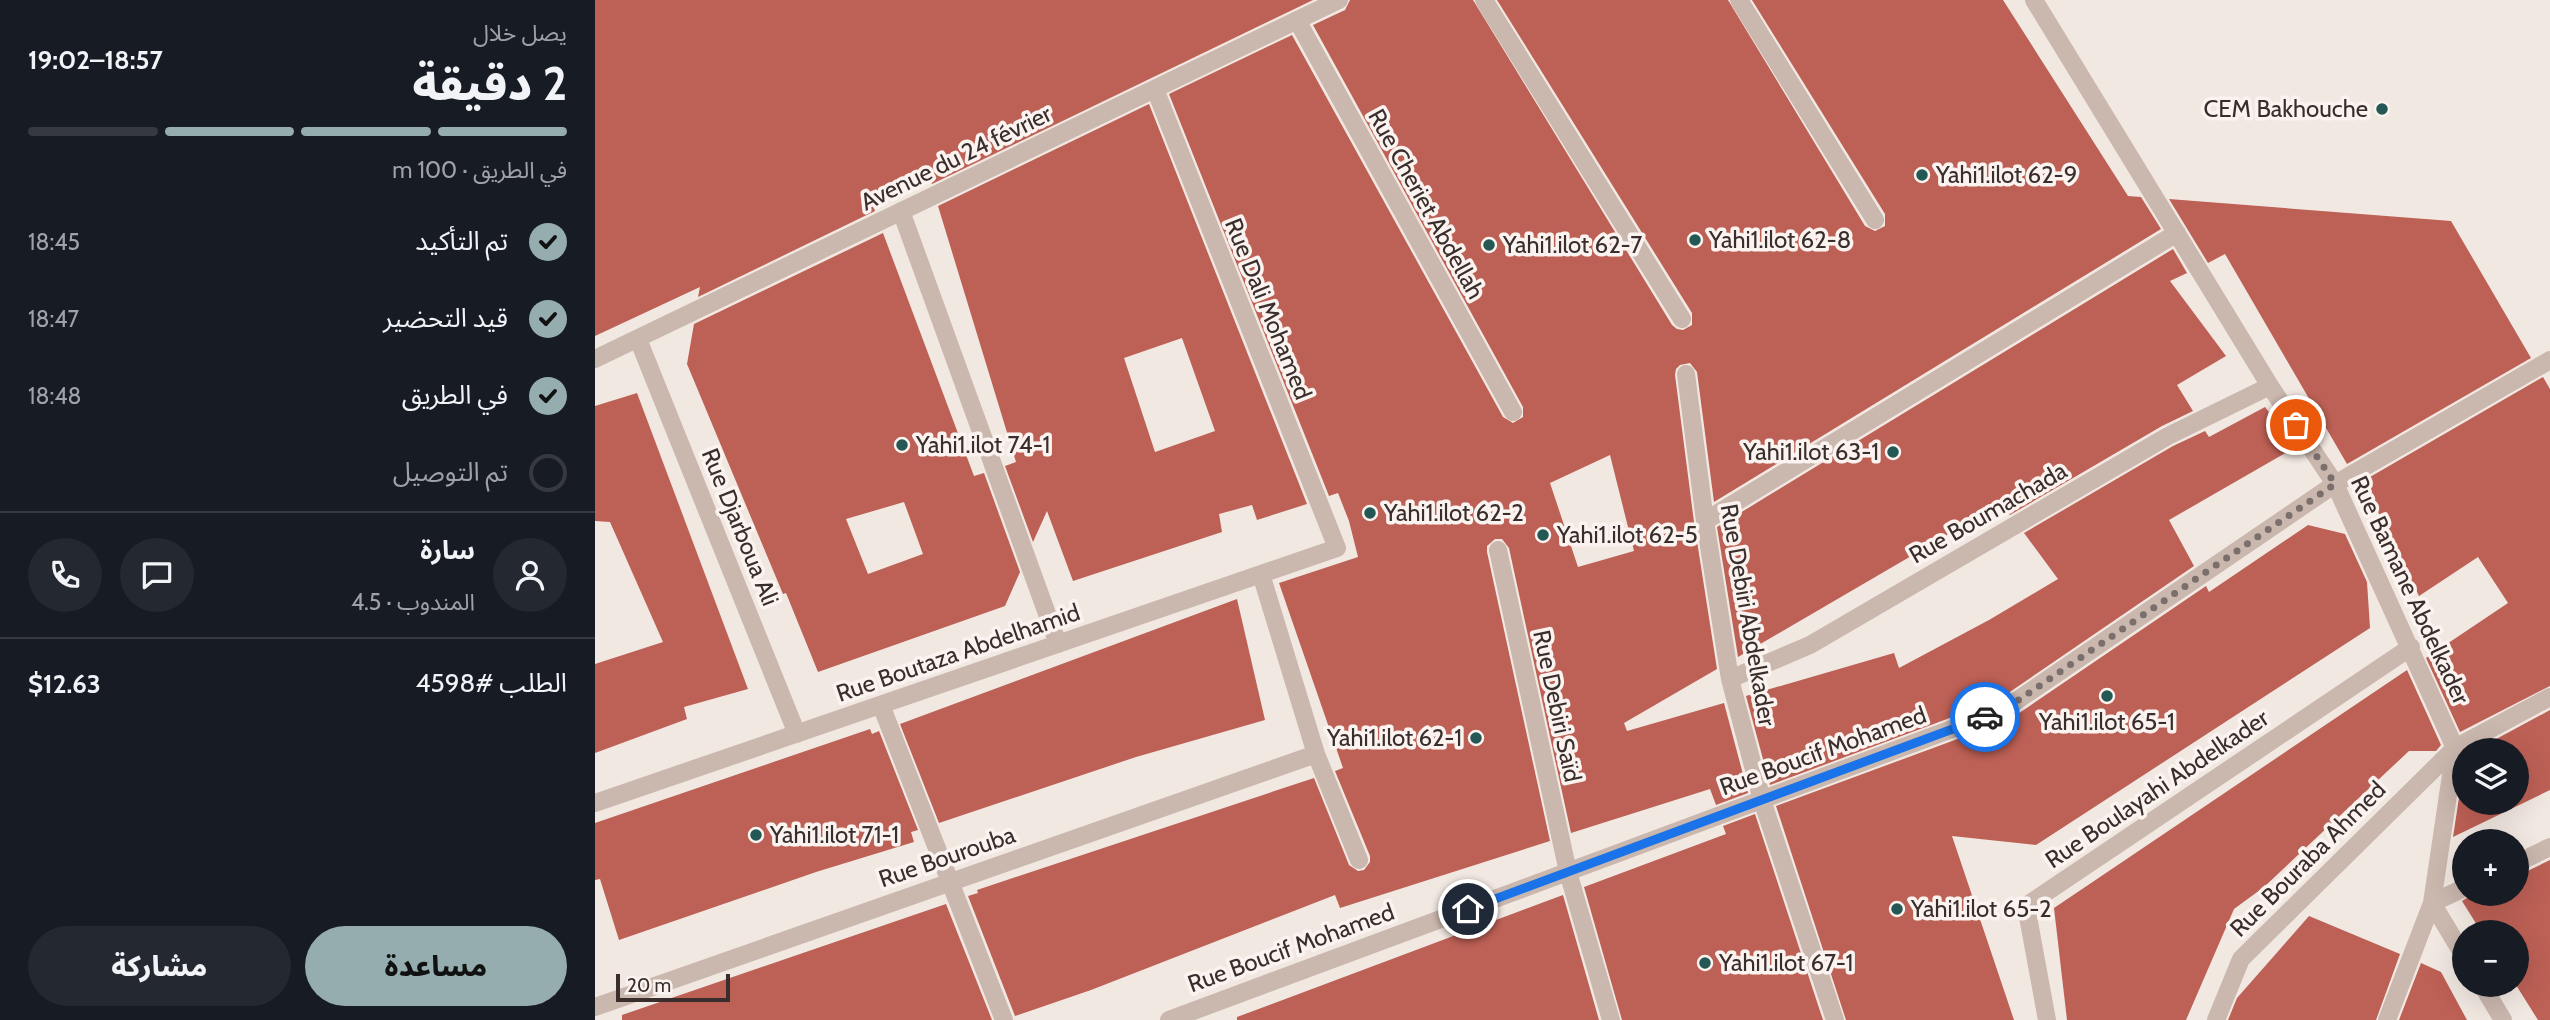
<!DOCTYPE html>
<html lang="ar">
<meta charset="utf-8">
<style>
:root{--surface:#171b24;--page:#242831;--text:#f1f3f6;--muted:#9ea1a6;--line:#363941;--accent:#95adae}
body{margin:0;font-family:Cabin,"Noto Sans Arabic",sans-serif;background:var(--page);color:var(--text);direction:rtl;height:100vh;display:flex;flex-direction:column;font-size:26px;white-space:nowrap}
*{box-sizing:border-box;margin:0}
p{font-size:23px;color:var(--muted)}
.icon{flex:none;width:38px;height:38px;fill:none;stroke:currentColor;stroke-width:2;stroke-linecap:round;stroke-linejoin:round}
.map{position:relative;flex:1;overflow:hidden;direction:ltr}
.sheet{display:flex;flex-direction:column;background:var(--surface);width:595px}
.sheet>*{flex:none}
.tools{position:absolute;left:1857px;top:738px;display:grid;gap:14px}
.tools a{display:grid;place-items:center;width:77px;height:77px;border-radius:50%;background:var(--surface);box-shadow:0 7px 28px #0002;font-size:35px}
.scale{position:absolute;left:21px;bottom:18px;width:114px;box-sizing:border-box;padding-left:7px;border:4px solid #392e2c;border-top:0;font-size:19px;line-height:24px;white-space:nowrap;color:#392e2c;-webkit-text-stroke:5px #faf3ef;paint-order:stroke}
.pin{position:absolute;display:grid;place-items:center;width:60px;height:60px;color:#fff;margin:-30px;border:4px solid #fff;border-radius:50%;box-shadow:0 2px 7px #0007}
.courier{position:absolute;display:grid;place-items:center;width:70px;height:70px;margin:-35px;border:5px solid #1a73e8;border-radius:50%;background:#fff;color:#222;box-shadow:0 2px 9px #0007}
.headline em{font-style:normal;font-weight:800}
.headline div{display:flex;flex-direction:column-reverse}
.headline{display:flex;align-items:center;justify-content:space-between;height:119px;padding:0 28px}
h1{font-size:46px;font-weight:800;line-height:52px}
.bar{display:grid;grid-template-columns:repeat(4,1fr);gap:10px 7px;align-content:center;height:84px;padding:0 28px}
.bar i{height:9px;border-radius:5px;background:var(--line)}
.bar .selected{background:var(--accent)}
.bar p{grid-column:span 4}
.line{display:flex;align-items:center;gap:18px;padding:0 28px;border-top:2px solid var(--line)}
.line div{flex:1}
.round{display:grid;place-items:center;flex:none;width:74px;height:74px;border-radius:37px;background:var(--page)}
ol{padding:0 28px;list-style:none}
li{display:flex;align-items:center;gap:21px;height:77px}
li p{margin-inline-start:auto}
li .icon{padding:7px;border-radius:50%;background:var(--accent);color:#111;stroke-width:4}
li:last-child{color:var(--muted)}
li i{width:38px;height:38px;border:4px solid var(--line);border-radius:50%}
.button{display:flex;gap:14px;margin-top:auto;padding:14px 28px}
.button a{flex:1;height:80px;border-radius:42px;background:var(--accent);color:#111;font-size:28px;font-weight:800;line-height:80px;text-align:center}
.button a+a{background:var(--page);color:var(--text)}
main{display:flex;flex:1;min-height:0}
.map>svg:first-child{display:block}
.building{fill:#bd6055;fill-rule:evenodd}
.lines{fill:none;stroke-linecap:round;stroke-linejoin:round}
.minor{stroke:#cab7ae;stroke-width:18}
.done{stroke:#7a6f6c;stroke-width:7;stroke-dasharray:0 12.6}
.route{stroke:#1a73e8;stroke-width:9}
.poi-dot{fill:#245855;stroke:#faf3ef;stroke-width:2.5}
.labels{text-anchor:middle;stroke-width:7;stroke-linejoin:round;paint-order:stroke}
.poi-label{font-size:24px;fill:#392e2c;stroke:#faf3ef;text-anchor:start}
.street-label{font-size:24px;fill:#392e2c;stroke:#faf3ef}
</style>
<main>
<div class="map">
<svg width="1955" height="1020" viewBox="0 0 1955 1020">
<rect width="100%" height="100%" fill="#f2e8e2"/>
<path class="building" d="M0,0H718L337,184L335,179L278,206L280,211L103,297L105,287L0,336Z
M755,0H878L1077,325L1082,329L1088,330L1097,325V313L902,0H1133L1270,226L1280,231L1290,226V214L1157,0H1408L1533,196L1546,197L1566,229L1119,502L1102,372L1095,363L1085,365L1081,369L1080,375L1099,522L1122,669L1029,723L1032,731L1129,703L1153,793L1121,805L1115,789L976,833L914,548L907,539H900L892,546V552L955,841L745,908L740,895L496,990L420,1016L373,896L383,893L382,890L719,778L754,865L763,871L769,870L775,862V856L740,771L748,768L684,583L763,557L754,521L743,493L734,496L574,94L697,35L908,417L918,423L928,417V407L718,25L750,10ZM1015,455L1039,551L983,567L955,483Z
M554,104L712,504L662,520L657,505L624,514L627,532L478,581L452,511L438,542L410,466L421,462L343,206ZM587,338L620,431L560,452L529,358Z
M1574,199L1856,221L1936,358L1752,464L1630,254L1613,263Z
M288,233L379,476L389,473L425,572L410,606L223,672L191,593L188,594L92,364L99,324ZM309,502L328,554L273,574L251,519Z
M1578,249L1592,273L1575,281L1631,356L1582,385L1598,411L1567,426L1415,515L1407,503L1143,657L1122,527Z
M1948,377L1955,389V686L1865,732L1831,658L1913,603L1883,557L1824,596L1768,481Z
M42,393L153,689L89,707L92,719L0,753V664L68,642L15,522L0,521V406Z
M1670,407L1701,447L1574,520L1599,566L1403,700L1175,785L1151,696L1299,653L1304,668L1394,620L1463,579L1429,533L1578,446L1610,431L1614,437Z
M1713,525L1750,534L1772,582L1775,628L1441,845L1357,836L1419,1020H1251L1181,806L1414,720L1611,586L1614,592Z
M642,599L670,720L541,757L344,823L305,724Z
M1812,670L1846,745L1841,751H1814L1669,887L1639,909L1591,1020H1472L1459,908Z
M1955,710V790L1858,837L1869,765V803H1922V751H1879Z
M275,729L277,734L284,731L323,830L316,832L319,842L221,872L24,940L5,879L0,880V823Z
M1160,814L1228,1020H1027L989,887L1131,834L1128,826Z
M1955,860V1020H1943L1921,985L1922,933H1887L1867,901L1878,894H1922V876Z
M968,895L1004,1020H642V1017Z
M351,904L397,1020H27V1015Z
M1714,916L1805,954L1781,1020H1633L1642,998Z
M1826,963L1846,972L1872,1020H1804Z"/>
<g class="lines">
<path class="minor" d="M889,0L1087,319
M1144,0L1280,220
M1439,0L1675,386L1740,484L1860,748
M702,20L918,412
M306,211L463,644
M43,339L202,734
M0,359L744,0
M1091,374L1110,521L1135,679L1167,800L1240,1020
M1110,521L1582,233
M903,550L973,872L1016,1020
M666,574L721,754L764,860
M1135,679L1215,645L1573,436L1675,386
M286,705L409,1020
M0,803L742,548L560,89
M1922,863L1955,847
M1869,888L1837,903L1869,956
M1887,985L1908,1020
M0,1007L721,754
M574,1020L1408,710L1740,484L1955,360
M1452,1020L1431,906L1816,647
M1621,1020L1646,959L1860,748L1955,697
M1792,1020L1837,903L1860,748"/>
</g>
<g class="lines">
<path class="done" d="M1390,717L1409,710L1740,484L1701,425"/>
<path class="route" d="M873,909L1390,717"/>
</g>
<g class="poi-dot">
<circle cx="1787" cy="109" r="7"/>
<circle cx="1327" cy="175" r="7"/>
<circle cx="1100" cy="240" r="7"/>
<circle cx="894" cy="245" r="7"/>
<circle cx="307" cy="445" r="7"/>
<circle cx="1298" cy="452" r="7"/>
<circle cx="775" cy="513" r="7"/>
<circle cx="948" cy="535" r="7"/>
<circle cx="1512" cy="696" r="7"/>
<circle cx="881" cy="738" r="7"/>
<circle cx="161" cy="835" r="7"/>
<circle cx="1302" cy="909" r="7"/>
<circle cx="1110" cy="963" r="7"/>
</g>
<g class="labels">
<g class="poi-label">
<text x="1773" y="117" text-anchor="end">CEM Bakhouche</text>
<text x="1341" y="183">Yahi1.ilot 62-9</text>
<text x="1114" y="248">Yahi1.ilot 62-8</text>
<text x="908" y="253">Yahi1.ilot 62-7</text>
<text x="321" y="453">Yahi1.ilot 74-1</text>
<text x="1284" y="460" text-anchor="end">Yahi1.ilot 63-1</text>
<text x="789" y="521">Yahi1.ilot 62-2</text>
<text x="962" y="543">Yahi1.ilot 62-5</text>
<text x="1512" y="730" text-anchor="middle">Yahi1.ilot 65-1</text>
<text x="867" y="746" text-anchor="end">Yahi1.ilot 62-1</text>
<text x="175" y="843">Yahi1.ilot 71-1</text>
<text x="1316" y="917">Yahi1.ilot 65-2</text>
<text x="1124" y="971">Yahi1.ilot 67-1</text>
</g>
<g class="street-label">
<text transform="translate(361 158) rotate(-26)" y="8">Avenue du 24 février</text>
<text transform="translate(831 204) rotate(61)" y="8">Rue Cheriet Abdellah</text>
<text transform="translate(673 309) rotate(68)" y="8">Rue Dali Mohamed</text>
<text transform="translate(1393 513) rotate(-30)" y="8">Rue Boumachada</text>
<text transform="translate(145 527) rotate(68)" y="8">Rue Djarboua Ali</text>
<text transform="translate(1815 590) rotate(65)" y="8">Rue Bamane Abdelkader</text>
<text transform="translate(1153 615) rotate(80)" y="8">Rue Debiri Abdelkader</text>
<text transform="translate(363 653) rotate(-19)" y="8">Rue Boutaza Abdelhamid</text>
<text transform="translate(962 706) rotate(78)" y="8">Rue Debiri Saïd</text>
<text transform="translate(1228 751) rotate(-20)" y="8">Rue Boucif Mohamed</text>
<text transform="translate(1562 789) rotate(-34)" y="8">Rue Boulayahi Abdelkader</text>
<text transform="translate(352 857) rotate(-19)" y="8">Rue Bourouba</text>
<text transform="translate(1713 859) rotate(-45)" y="8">Rue Bouraba Ahmed</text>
<text transform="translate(696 948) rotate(-20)" y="8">Rue Boucif Mohamed</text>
</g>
</g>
</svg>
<div class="tools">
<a><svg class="icon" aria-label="layers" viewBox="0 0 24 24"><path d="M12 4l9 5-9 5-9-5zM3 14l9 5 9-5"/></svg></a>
<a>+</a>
<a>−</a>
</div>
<div class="scale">20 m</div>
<div class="pin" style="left:1701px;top:425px;background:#ea580c"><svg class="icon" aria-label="bag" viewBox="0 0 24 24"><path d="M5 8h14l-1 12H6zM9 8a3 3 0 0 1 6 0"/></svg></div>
<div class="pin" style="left:873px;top:909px;background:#1f2937"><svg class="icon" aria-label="home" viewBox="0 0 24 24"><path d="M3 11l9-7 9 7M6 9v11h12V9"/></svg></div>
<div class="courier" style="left:1390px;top:717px"><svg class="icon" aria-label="car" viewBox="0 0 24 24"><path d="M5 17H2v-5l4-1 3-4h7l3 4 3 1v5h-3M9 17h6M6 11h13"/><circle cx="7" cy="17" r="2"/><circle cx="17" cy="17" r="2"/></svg></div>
</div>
<section class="sheet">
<div class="headline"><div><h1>2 دقيقة</h1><p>يصل خلال</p></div><em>18:57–19:02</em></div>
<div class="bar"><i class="selected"></i><i class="selected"></i><i class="selected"></i><i></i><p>في الطريق · 100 m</p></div>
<ol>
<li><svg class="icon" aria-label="check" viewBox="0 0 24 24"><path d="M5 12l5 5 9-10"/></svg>تم التأكيد<p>18:45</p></li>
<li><svg class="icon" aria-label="check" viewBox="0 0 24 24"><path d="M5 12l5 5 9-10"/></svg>قيد التحضير<p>18:47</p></li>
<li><svg class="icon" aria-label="check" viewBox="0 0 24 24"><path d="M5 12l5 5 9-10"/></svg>في الطريق<p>18:48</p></li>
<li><i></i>تم التوصيل</li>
</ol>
<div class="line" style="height:126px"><a class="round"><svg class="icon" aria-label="person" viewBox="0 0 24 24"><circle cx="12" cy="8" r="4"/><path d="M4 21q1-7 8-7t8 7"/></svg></a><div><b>سارة</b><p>المندوب · 4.5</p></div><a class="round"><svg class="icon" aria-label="chat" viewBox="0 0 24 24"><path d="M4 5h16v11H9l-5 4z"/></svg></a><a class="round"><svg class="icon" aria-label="phone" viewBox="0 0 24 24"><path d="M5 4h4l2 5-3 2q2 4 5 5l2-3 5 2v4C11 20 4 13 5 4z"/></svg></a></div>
<div class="line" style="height:91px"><div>الطلب #4598</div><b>$12.63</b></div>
<div class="button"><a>مساعدة</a><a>مشاركة</a></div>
</section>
</main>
